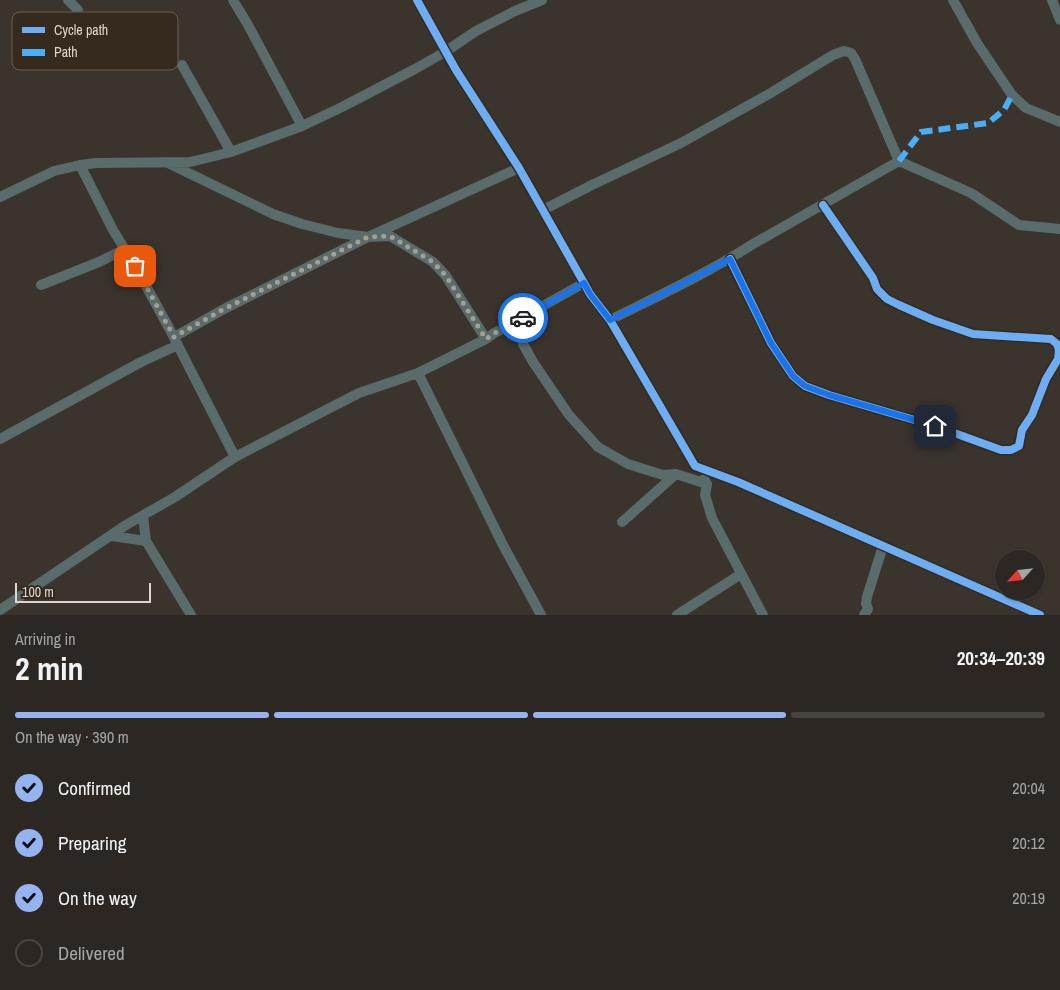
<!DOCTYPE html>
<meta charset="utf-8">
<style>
:root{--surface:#2c2722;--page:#38332f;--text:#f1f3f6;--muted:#a6a5a5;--line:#484440;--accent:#95b2f1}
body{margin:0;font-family:"Archivo Narrow",sans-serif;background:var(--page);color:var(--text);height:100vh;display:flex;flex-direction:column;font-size:19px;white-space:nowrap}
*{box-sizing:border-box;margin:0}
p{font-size:16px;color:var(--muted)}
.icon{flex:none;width:28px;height:28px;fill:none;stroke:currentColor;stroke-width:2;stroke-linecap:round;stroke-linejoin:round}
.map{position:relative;height:615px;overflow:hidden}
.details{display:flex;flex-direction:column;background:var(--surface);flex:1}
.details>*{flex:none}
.needle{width:32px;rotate:243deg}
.fabs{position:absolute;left:995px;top:550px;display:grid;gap:10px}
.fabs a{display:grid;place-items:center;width:50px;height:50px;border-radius:50%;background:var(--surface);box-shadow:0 1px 4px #0004,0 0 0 1px var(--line);font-size:25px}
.scale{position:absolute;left:15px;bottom:12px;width:136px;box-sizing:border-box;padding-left:5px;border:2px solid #dfd7cf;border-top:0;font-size:14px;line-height:18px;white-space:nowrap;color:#dfd7cf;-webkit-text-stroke:4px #352a1d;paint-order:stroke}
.pin{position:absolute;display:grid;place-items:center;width:42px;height:42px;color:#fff;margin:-21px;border-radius:10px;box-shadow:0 2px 8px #0006}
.courier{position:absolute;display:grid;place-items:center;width:50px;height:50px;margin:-25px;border:4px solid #1a73e8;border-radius:50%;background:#fff;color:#222;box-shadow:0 1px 6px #0007}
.summary em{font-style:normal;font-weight:700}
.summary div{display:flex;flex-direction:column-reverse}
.summary{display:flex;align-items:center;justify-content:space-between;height:85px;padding:0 15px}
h1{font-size:32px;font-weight:700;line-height:38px}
.bar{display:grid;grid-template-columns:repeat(4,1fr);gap:8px 5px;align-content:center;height:60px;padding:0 15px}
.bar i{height:6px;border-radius:4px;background:var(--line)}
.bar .active{background:var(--accent)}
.bar p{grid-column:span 4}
ol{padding:0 15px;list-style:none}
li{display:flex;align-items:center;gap:15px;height:55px}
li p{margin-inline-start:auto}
li .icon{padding:5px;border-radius:50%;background:var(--accent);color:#111;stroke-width:4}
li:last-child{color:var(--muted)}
li i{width:28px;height:28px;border:2px solid var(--line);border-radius:50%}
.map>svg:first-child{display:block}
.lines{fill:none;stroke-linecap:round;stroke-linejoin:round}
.minor{stroke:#596b6b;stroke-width:10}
.quiet{stroke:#49aef6;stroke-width:6;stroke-dasharray:12 6;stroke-linecap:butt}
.cycleway-casing{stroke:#352a1d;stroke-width:11}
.cycleway{stroke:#6dadf4;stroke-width:8}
.done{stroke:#a59e96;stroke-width:5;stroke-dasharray:0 9}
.route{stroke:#1a73e8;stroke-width:6}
.key{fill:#352a1d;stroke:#685e52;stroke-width:1}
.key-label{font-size:14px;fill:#dfd7cf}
</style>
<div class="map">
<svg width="1060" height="615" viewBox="0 0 1060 615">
<rect width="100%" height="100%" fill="#3a342d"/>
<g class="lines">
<path class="minor" d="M68,0L78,10
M233,0L248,25L302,126
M417,0L456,70L519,168L584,283L590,294L610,320L695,466L738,482L1040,615
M953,0L977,43L1012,95L1026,108L1060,122
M1052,0L1060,20
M182,65L231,152
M170,164L273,214L302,224L338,233L368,237L390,236L433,262L446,276L486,339
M80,165L113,230L135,266L168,326L235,457
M0,197L54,171L80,165L96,163L190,162L231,152L302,126L342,107L415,69L445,52L476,31L515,11L542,0
M543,210L592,185L681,143L769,94L833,55L844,51L851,53L855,59L899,161L971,193L1019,225L1060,229
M730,259L771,343L793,376L805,386L829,395L935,426L1001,450H1011L1019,446L1022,430L1032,415L1046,379L1058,359L1059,350L1057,344L1051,339L973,334L933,320L899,305L887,299L877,289L873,278L823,205
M41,285L99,262L125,249
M529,314L526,329L522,335L523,344L533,362L569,415L598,447L628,464L663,475L676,474L707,484
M610,320C658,296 708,273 753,244L899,161
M174,337L224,309L368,237L519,168
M418,373L503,545L541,615
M0,439L141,362L178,345
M704,479L707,484L705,495L712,518L763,615
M143,516L146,541L191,615
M622,522L676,474
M112,536L146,541
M0,610L126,525L175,497L235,457L359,393L418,373L486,339L494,333L514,324L532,312L584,283
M677,615L741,574
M864,615L868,609L866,604L867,597L883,546"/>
<path class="quiet" d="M899,161L921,132L988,123L1004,110L1012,95"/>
<defs>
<path id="cycleway" d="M417,0L456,70L519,168L584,283L590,294L610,320L695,466L738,482L1040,615
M730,259L771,343L793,376L805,386L829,395L935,426L1001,450H1011L1019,446L1022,430L1032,415L1046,379L1058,359L1059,350L1057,344L1051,339L973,334L933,320L899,305L887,299L877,289L873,278L823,205"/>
</defs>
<use href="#cycleway" class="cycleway-casing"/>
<use href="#cycleway" class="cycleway"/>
</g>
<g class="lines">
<path class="done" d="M135,266L174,337L224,309L368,237L390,236L433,262L446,276L486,339C498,330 511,325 523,318"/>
<path class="route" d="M523,318L584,283L590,294L610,320L653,299L730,259L771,343L793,376L805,386L829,395L935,426"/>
</g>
<rect x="12" y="12" width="166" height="58" rx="8" class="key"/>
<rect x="22" y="27" width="23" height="6" fill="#6dadf4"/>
<rect x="22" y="49" width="23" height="7" fill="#49aef6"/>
<g class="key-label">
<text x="54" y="35">Cycle path</text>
<text x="54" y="57">Path</text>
</g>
</svg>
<div class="fabs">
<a><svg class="needle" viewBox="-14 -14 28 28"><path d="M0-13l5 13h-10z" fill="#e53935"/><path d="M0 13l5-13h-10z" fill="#a6a5a5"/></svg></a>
</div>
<div class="scale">100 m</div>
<div class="pin" style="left:135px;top:266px;background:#ea580c"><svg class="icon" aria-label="bag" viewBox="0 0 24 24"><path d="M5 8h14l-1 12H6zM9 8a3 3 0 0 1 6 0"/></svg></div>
<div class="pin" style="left:935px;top:426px;background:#1f2937"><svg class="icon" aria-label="home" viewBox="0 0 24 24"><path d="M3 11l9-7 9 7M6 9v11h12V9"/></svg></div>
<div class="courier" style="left:523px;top:318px"><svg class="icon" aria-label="car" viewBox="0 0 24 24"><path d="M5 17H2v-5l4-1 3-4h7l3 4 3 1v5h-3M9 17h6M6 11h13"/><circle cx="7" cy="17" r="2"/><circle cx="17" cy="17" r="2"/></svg></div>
</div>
<section class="details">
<div class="summary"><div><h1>2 min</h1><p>Arriving in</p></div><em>20:34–20:39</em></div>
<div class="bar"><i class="active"></i><i class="active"></i><i class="active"></i><i></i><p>On the way · 390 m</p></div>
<ol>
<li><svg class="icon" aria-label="check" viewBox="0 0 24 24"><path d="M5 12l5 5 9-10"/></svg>Confirmed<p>20:04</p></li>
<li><svg class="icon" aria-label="check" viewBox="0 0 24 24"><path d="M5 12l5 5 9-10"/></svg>Preparing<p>20:12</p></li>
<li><svg class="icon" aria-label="check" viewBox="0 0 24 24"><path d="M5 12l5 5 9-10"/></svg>On the way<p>20:19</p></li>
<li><i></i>Delivered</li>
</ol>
</section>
